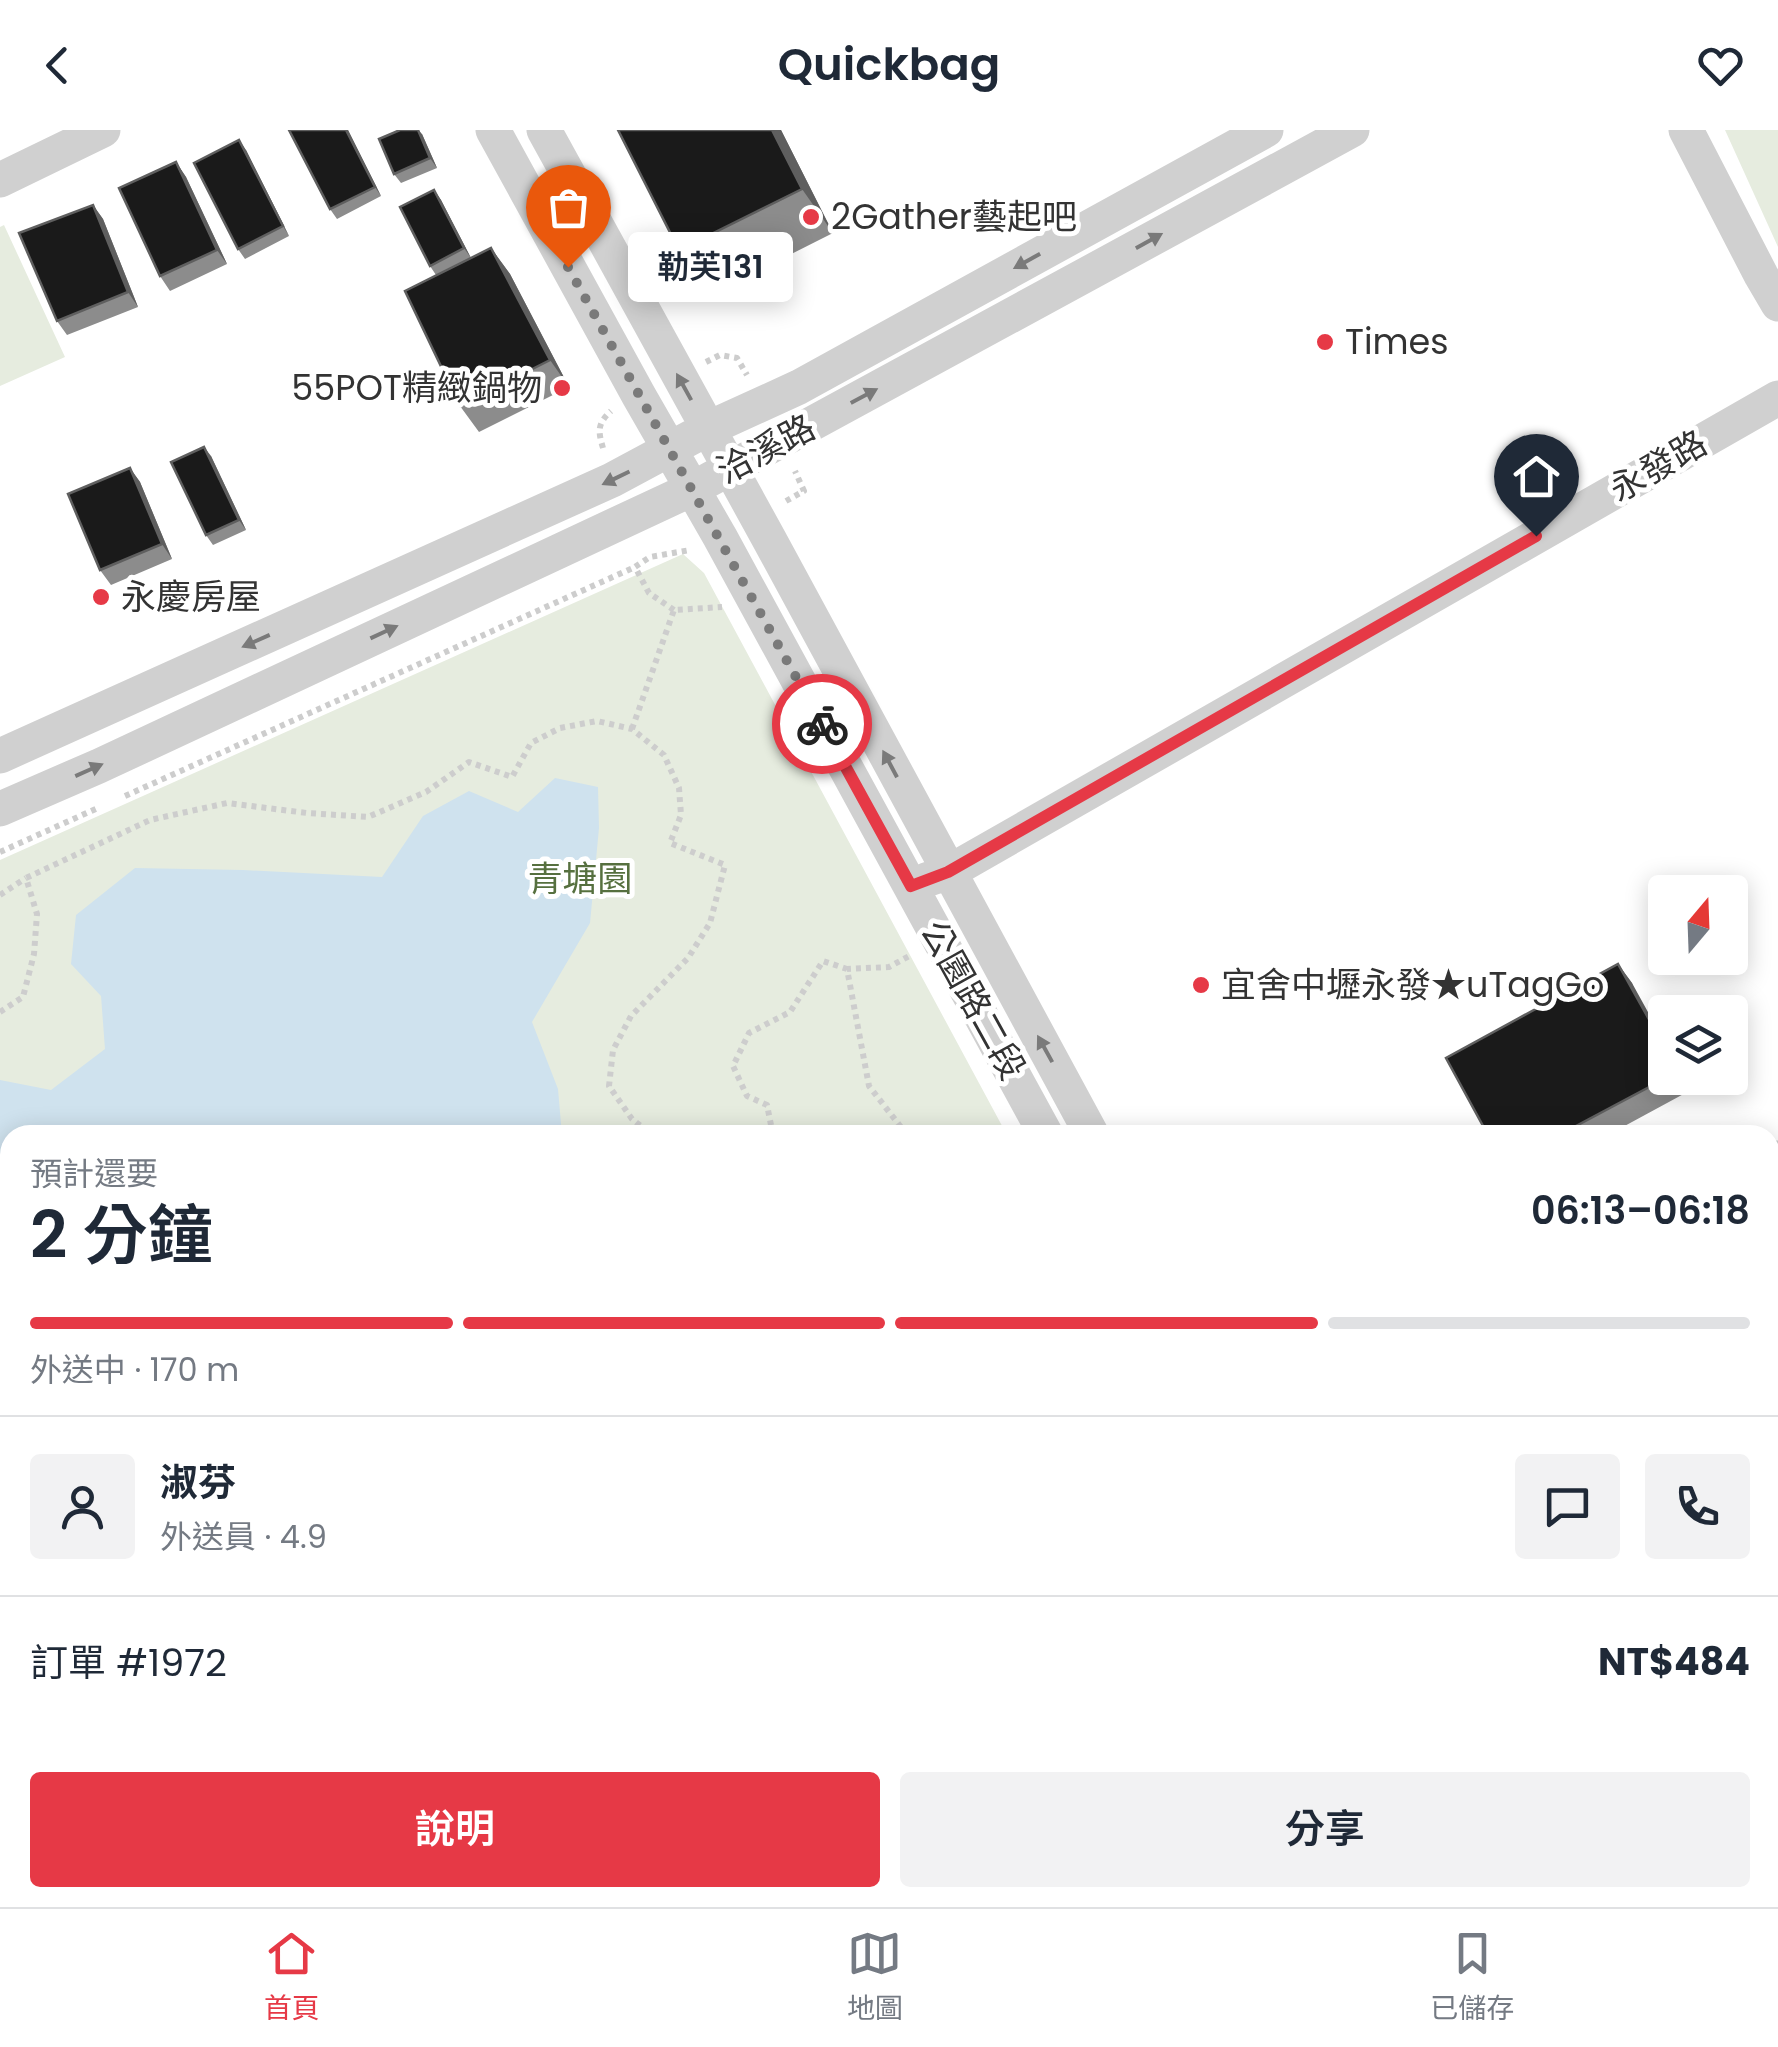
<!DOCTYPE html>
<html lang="zh-TW">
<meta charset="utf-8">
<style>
:root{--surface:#fff;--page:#f2f2f3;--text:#1f2937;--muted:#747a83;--line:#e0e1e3;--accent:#e63946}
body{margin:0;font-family:Poppins,"Noto Sans TC",sans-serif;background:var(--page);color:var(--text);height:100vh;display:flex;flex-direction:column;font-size:38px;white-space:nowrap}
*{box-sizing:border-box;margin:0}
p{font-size:32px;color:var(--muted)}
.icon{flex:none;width:55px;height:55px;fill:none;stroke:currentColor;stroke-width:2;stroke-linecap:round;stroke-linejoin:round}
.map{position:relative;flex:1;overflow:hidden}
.panel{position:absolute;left:0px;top:995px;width:1780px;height:782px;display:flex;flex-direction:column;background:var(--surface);border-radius:30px 30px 0 0;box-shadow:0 5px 25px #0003}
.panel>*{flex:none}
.needle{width:65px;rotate:19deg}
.tools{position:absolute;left:1648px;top:745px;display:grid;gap:20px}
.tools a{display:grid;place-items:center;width:100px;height:100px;border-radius:10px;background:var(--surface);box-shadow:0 5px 25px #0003;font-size:50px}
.pin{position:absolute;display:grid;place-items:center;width:85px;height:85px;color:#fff;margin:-102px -42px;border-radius:50% 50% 50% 0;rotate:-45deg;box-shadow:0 0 10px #0007}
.pin .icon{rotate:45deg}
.courier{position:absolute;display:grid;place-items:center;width:100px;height:100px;margin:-50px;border:8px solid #e63946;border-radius:50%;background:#fff;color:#222;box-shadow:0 2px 12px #0007}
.bubble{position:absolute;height:70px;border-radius:10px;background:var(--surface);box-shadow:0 5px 25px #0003;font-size:32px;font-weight:600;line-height:70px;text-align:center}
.headline em{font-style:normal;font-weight:600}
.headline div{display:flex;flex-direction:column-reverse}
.headline{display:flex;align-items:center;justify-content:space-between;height:170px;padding:0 30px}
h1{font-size:65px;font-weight:600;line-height:75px}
.bar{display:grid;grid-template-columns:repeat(4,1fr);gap:15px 10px;align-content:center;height:120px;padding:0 30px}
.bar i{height:12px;border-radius:8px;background:var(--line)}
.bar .selected{background:var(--accent)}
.bar p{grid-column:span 4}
.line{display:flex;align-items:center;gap:25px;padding:0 30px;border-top:2px solid var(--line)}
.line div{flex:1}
.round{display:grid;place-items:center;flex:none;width:105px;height:105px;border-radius:10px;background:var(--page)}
.button{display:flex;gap:20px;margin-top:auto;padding:20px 30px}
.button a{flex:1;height:115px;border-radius:10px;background:var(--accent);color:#fff;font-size:40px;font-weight:600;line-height:115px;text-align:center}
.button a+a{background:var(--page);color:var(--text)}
header{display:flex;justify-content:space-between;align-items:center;height:130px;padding:0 30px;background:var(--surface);font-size:45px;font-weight:600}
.tabs{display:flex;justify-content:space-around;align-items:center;height:140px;border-top:2px solid var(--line);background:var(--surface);font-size:28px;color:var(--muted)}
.tabs a{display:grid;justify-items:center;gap:5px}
.tabs .selected{color:var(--accent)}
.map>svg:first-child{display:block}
.green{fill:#e6ecdf}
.water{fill:#cfe2ee}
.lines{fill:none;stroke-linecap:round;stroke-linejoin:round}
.stream{stroke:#cfe2ee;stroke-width:10}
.path{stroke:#cdcdcd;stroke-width:6;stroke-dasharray:5 5;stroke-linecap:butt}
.minor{stroke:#d0d0d0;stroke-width:35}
.rail-casing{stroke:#888;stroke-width:11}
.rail{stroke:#fff;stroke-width:8;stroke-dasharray:22;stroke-linecap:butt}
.wall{fill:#8c8c8c}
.shaded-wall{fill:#5f5f5f}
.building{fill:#1a1a1a;stroke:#5f5f5f;stroke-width:2.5}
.oneway{fill:#7a7a7a}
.done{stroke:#7a7a7a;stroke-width:10;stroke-dasharray:0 18}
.route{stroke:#e63946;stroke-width:12}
.poi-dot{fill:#e63946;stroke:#fff;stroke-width:4}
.labels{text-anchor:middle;stroke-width:10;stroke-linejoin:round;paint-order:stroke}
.poi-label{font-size:35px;fill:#333;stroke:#fff;text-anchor:start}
.street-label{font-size:35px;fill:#333;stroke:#fff}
.park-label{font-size:35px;fill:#56703f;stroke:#fff}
</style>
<header><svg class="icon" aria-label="back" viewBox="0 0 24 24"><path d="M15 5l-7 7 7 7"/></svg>Quickbag<svg class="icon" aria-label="heart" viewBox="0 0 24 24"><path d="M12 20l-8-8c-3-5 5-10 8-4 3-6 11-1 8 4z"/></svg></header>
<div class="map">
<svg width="1778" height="1777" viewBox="0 0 1778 1777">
<rect width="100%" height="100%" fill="#fff"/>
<path class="green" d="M1725,0H1778V117Z
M4,95L65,227L0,256V97Z
M683,424L704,443L1007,1005H10V1768H384L367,1777H0V730Z
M1778,1348V1528L1770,1532V1352Z
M1770,1578L1778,1593V1777H1560L1554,1768H1770Z
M692,1768H779L762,1777H675Z"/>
<path class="water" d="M555,648L598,657L599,698L590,793L532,892L558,959L562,1005H10V1389L0,1391V950L51,960L105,919L101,866L71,834L76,785L135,738L243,740L382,747L423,686L469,661L518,682Z"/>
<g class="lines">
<path class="stream" d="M1619,1777V1768"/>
<path class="path" d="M706,232L720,225L737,228L747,245
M603,318C598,301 597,294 611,281
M786,371L804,361L795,341
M674,480L649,463L635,437L650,427L690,420
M632,599L674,480L722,477
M125,666L635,437
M0,722L100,677
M0,765L26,748
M0,882L23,867L34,824L37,784L26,748L150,690L227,673L307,683L368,687L426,662L469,632L512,647L531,613L560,598L597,591L632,599L664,625L679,658L681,685L670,713L725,735L710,793L688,828L631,886L613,920L609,956L632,989L652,1005
M773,1005L767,975L747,966L733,936L749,903L790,882L823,831L847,839
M907,1005L869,956L847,839L889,837L911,825
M0,1030L10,1057
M0,1077L10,1127
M0,1530L10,1526
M0,1557L10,1537
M0,1601L10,1599
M176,1768L180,1777
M1690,1768L1703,1777
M1769,1768L1778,1774
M3,1777L10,1731
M38,1777L46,1768
M334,1777L351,1768
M1632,1777L1633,1768
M1743,1777L1748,1775L1753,1768"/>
<path class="minor" d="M493,0L639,266L720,407L1046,1005
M544,0L769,409L1092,1005
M1686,0L1761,145L1778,174
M0,50L103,0
M0,626L612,350L707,299L799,257L1266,0
M0,679L99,636L692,359L1352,0
M926,750L949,742L1778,268
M1770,1032L1778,1028
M1770,1136L1778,1132
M1770,1282L1778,1278
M1456,1768L1461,1777
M1499,1768L1504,1777
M419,1777L437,1768
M606,1777L623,1768
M864,1777L881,1768"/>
<defs>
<path id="rail" d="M1770,1082L1778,1077
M1770,1105L1778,1100
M497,1777L514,1768
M533,1777L551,1768"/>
</defs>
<use href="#rail" class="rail-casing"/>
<use href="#rail" class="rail"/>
</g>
<path class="wall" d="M348,0L381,66L337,89L330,79Z
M618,0H781L833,103L710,165L679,120Z
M422,4L437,38L401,53L394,44Z
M246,20L289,106L245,129L238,119Z
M176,32L186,47L227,134L170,161L160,146Z
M434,60L441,70L471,128L491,118L510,144L569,257L479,302L460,276L436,145L430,136Z
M93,75L103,89L138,177L67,205L57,191Z
M211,326L246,400L213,415L206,405Z
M130,338L140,352L172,429L111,455L100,440Z
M1618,834L1632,853L1665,948H1684L1691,960L1608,1005H1488Z
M204,1768H295L277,1777H209Z"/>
<path class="shaded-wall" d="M346,0H348L381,66L375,57Z
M418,0L422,4L437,38L430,28Z
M772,0H781L833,103L802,59Z
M239,10L246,20L289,106L283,96Z
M176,32L186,47L227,134L217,120Z
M434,60L441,70L471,128L464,118Z
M93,75L103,89L138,177L128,162Z
M491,118L510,144L569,257L550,230Z
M204,317L211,326L246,400L239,390Z
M130,338L140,352L172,429L162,414Z
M1618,834L1632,853L1665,913V918Z"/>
<path class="building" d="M289,0H346L375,57L330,79Z
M400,0H418L430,28L394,44L379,9Z
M618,0H772L802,59L679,120Z
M239,10L283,96L238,119L194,33Z
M176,32L217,120L160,146L119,58Z
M434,60L464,118L430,136L400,77Z
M93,75L128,162L57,191L19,103Z
M491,118L550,230L460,276L405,161Z
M204,317L239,390L206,405L171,332Z
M130,338L162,414L100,440L68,364Z
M1618,834L1665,918L1666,948L1559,1005H1488L1446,928Z
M204,1768H245L227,1777H209Z"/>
<defs><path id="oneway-solid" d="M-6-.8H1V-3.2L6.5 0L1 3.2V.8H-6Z" transform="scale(2.5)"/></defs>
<g class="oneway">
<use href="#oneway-solid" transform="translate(1149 111) rotate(-29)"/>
<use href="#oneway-solid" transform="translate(1027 131) rotate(151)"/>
<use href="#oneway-solid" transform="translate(684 257) rotate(-119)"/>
<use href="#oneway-solid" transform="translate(864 266) rotate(-28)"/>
<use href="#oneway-solid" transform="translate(616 348) rotate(154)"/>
<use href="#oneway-solid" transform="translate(384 502) rotate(-25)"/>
<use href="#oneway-solid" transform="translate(256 511) rotate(156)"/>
<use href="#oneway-solid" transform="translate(890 634) rotate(-118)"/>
<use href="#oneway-solid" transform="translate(89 640) rotate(-24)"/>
<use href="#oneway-solid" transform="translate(1045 919) rotate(-119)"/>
</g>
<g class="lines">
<path class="done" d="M568,137L822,594"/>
<path class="route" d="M822,594L911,756L948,742L1536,406"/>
</g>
<g class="poi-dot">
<circle cx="811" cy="87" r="10"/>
<circle cx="1325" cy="212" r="10"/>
<circle cx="562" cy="258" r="10"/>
<circle cx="101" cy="467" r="10"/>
<circle cx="1201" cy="855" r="10"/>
</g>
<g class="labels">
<g class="poi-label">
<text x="831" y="99">2Gather藝起吧</text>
<text x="1345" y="224">Times</text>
<text x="542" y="270" text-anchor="end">55POT精緻鍋物</text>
<text x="121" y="479">永慶房屋</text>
<text x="1221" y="867">宜舍中壢永發★uTagGo</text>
</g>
<g class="street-label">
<text transform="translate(766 319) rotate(-28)" y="12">洽溪路</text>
<text transform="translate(1658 336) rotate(-30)" y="12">永發路</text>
<text transform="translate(973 870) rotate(61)" y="12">公園路二段</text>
</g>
<g class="park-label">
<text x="580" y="761">青塘園</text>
</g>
</g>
</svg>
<div class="tools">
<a><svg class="needle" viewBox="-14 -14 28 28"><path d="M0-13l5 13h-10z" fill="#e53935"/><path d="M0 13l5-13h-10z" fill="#747a83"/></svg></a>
<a><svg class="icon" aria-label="layers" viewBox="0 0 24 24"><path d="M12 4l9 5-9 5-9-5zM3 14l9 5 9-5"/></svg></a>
</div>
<div class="pin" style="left:568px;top:137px;background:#ea580c"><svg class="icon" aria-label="bag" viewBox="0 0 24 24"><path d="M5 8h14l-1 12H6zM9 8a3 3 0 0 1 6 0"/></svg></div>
<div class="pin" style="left:1536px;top:406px;background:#1f2937"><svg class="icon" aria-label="home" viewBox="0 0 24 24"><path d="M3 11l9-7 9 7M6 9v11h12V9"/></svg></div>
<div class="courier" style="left:822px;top:594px"><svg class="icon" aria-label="bike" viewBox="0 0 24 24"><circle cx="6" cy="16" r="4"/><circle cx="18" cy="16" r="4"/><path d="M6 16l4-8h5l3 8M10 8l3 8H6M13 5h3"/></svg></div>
<div class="bubble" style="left:628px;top:102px;width:165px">勒芙131</div>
<section class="panel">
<div class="headline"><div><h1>2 分鐘</h1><p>預計還要</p></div><em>06:13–06:18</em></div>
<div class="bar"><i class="selected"></i><i class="selected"></i><i class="selected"></i><i></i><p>外送中 · 170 m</p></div>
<div class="line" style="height:180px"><a class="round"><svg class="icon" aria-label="person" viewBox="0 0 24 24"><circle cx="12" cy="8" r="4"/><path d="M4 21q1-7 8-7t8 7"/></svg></a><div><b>淑芬</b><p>外送員 · 4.9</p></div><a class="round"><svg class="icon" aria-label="chat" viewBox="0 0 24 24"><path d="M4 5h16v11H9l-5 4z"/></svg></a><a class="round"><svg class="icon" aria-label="phone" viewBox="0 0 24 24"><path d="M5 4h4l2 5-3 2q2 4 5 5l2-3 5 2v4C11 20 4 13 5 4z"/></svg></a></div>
<div class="line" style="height:130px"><div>訂單 #1972</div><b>NT$484</b></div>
<div class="button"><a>說明</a><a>分享</a></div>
</section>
</div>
<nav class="tabs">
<a class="selected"><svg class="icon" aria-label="home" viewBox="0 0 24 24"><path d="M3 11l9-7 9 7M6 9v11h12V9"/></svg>首頁</a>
<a><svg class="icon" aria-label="map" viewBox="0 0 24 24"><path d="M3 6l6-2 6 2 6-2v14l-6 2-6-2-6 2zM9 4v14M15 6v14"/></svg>地圖</a>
<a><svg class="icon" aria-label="saved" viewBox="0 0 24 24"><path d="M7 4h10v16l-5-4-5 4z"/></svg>已儲存</a>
</nav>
